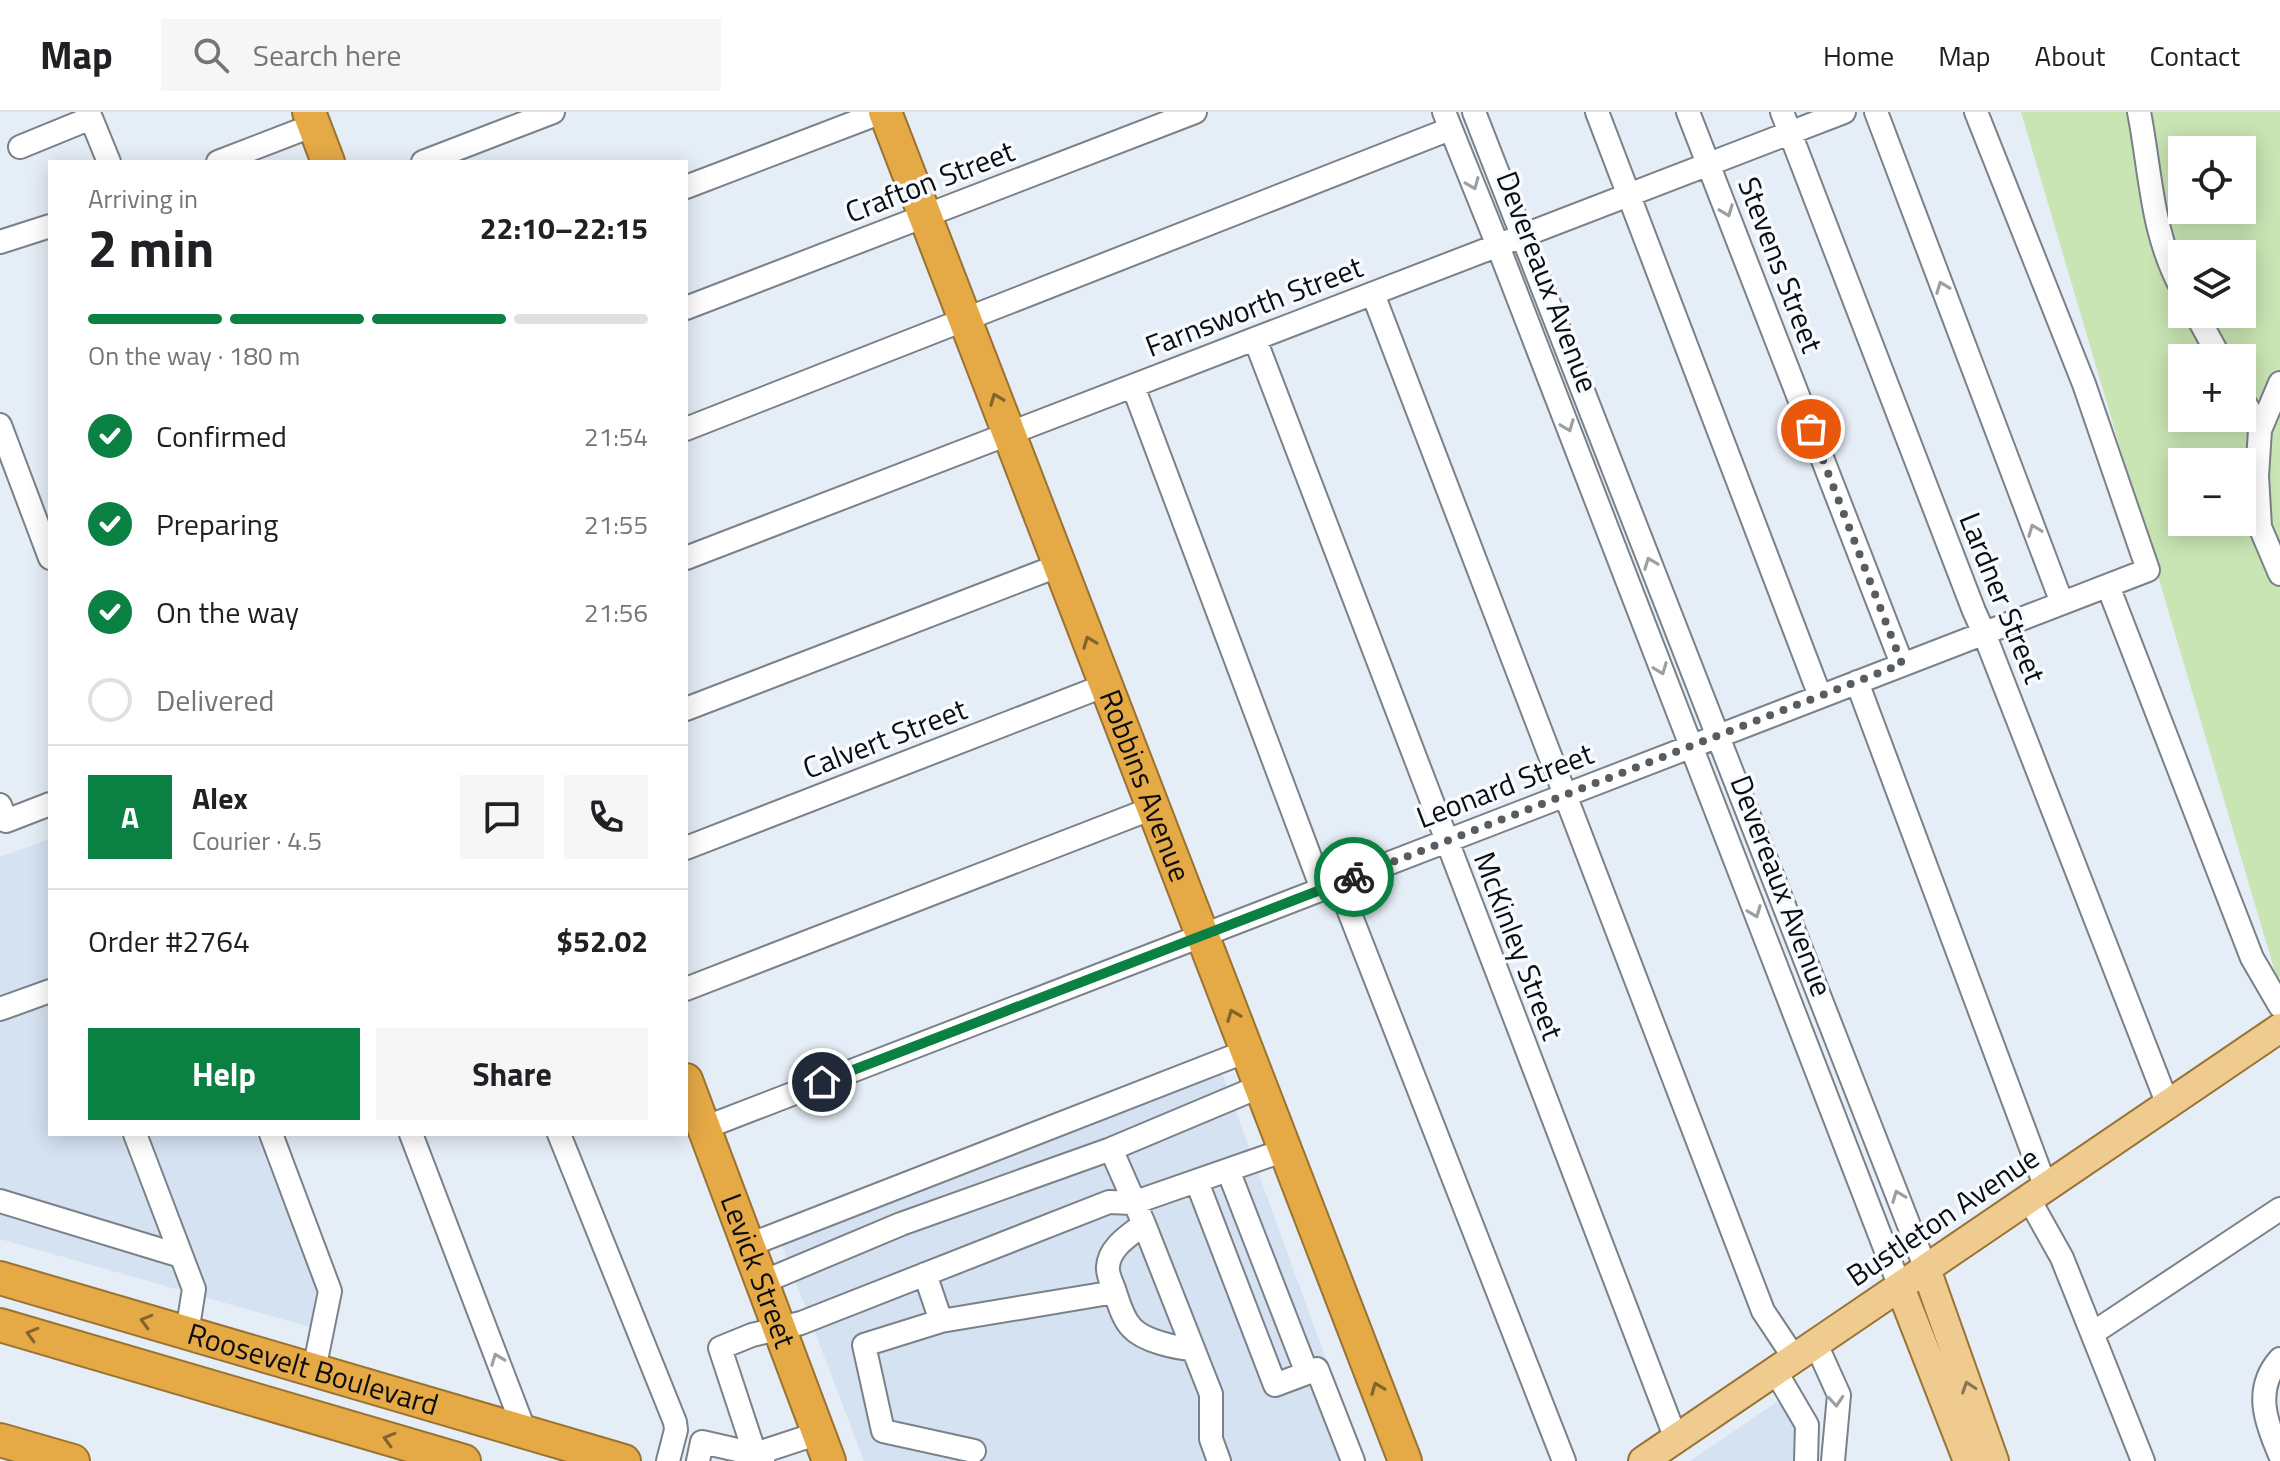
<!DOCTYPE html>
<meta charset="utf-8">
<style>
:root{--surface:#fff;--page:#f6f6f6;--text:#202124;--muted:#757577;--line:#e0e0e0;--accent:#0b8043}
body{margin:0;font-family:"Titillium Web",sans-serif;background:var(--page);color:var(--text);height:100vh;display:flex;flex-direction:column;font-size:30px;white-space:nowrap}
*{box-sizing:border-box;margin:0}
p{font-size:26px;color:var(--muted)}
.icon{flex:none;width:44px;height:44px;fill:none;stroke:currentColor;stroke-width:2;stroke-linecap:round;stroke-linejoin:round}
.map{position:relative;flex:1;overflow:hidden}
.drawer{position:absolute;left:48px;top:48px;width:640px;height:976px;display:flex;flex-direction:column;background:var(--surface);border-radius:0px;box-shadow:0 4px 20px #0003}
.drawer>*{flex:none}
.controls{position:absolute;left:2168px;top:24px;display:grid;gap:16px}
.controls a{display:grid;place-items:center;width:88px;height:88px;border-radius:0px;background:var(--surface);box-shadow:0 4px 20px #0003;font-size:40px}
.pin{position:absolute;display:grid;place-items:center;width:68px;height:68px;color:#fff;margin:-34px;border:4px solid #fff;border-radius:50%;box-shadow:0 2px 8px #0007}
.courier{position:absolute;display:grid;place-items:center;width:80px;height:80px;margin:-40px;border:6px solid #0b8043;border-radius:50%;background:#fff;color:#222;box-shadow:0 2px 10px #0007}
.head em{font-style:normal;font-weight:700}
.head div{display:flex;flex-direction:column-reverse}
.head{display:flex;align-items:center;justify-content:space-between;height:136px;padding:0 40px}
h1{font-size:52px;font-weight:700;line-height:60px}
.bar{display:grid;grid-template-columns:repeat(4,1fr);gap:12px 8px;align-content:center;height:96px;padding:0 40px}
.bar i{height:10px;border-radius:6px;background:var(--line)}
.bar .selected{background:var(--accent)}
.bar p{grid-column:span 4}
.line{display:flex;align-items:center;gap:20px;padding:0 40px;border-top:2px solid var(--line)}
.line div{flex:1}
.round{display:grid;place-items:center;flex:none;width:84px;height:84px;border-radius:0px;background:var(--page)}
ol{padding:0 40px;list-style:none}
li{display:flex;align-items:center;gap:24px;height:88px}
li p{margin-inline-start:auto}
li .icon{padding:8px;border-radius:50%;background:var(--accent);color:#fff;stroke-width:4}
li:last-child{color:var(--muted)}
li i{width:44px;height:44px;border:4px solid var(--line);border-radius:50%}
.button{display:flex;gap:16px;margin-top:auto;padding:16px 40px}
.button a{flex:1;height:92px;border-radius:0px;background:var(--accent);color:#fff;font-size:32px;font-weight:700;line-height:92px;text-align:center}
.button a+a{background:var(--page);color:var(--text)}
header{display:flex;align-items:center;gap:48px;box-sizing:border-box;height:112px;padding:0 40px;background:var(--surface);border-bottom:2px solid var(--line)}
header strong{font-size:38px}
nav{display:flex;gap:44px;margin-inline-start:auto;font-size:28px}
.search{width:560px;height:72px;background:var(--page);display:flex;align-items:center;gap:20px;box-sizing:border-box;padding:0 28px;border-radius:0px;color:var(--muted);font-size:30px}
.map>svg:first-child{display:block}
.built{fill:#d5e2f1}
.green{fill:#c9e5b4;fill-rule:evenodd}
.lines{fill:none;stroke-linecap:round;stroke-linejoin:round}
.minor-casing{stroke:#7a8189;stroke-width:26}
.major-casing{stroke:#997333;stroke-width:32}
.highway-casing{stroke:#997333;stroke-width:36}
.minor{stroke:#fff;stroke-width:22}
.major{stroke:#efcb90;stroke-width:28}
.highway{stroke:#e5a946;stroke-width:32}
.oneway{stroke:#9d9fa0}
.oneway2{stroke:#83632e}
.oneway3{stroke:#887657}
.done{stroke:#575c61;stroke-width:8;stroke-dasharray:0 14.4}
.route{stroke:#0b8043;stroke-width:10}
.labels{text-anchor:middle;stroke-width:7;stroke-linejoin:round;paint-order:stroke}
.street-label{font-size:30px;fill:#0b0e11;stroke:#f7fafe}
</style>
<header>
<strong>Map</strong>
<div class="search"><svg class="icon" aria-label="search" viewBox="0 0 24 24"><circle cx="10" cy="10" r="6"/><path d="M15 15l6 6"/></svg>Search here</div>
<nav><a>Home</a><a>Map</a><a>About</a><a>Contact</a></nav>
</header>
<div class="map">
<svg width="2280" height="1349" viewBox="0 0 2280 1349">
<rect width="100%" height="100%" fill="#e5edf6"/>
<path class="built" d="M50,727V1022H256L316,1176L310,1215L0,1127V745Z
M1222,961L1363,1349H864L780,1128Z
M1800,1274L1818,1312V1349H1690Z"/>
<path class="green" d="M2021,0H2280V865L2277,867ZM2182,38H2242V98H2182ZM2182,142H2242V202H2182ZM2182,246H2242V306H2182ZM2182,350H2242V410H2182Z"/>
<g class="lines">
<defs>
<path id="minor" d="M1444,0L1498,134L1900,1175
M1474,0L1926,1157
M1597,0L1820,584
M1688,0L1902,552
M1782,0L1974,499L1984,521L2168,993
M1876,0L2062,491
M2139,0C2151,61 2151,121 2182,177
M20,35L91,6L109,50
M218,50L314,13
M423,50L553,0
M686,75L882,0
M0,130L50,114
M1373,182L1763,1199L1795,1247
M686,196L1195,0
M2196,202L2220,246
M1255,227L1676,1327
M2280,271L2260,318L2257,364L2260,415L2280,462
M1133,274L1322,777
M2242,286L2260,318
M0,313L50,446
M686,317L1450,17
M686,446L1844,0
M2108,474L2252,846L2280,894
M1857,570L2046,1076
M686,597L1060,453
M0,693L6,709L50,692
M686,736L1106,573
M1338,771L1564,1349
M686,877L1153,696
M0,897L50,879
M704,1016L2148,458L2084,272L1976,0
M135,1022L194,1177L187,1221
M271,1022L330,1179L314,1258
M411,1022L525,1320
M559,1022L675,1310L676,1318L668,1349
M1111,1037L1144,1112L1211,1282V1327L1219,1349
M1228,1058L1307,1261L1317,1257L1353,1349
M1197,1070L1275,1273L1307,1261
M2029,1087L2062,1146L2143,1349
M0,1089L181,1144
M749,1133L1247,939
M925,1162L941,1209L1115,1180C1113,1173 1107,1163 1108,1155C1109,1135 1130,1123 1144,1112
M763,1170L901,1112L1111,1037L1261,974
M1115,1180C1119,1192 1123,1207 1132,1216C1144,1229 1176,1236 1193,1237
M941,1209L864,1233L883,1319L974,1339
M2093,1221L2280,1097
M1816,1232L1839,1283L1833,1349
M2280,1247C2253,1277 2266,1311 2280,1343
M1776,1260L1807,1313L1806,1349
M819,1321L755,1342L720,1236L752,1223L801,1211L1109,1090L1133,1091L1285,1038
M698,1349L702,1330L764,1344"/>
<path id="major" d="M1926,1157L1994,1349
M1900,1175L1968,1349
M1643,1349L2280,916"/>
<g id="highway">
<path d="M309,0L328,50"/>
<path id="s1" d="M885,0L1405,1349"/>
<path id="s2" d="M686,968L829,1349"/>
<path id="s3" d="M0,1166L624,1349"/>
<path d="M0,1213L464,1349"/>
<path d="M0,1328L73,1349"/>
</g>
</defs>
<use href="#minor" class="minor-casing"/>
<use href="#major" class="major-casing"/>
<use href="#highway" class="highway-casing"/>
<use href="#minor" class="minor"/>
<use href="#major" class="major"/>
<use href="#highway" class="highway"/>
</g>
<defs><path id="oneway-chevron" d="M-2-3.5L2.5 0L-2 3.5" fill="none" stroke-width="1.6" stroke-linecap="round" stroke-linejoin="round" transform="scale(2)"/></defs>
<g class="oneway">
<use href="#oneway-chevron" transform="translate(1473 72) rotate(68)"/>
<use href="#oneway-chevron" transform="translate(1727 99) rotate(69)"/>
<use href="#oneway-chevron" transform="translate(1942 175) rotate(-111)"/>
<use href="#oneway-chevron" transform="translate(1568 314) rotate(69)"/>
<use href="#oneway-chevron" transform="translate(2034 418) rotate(-111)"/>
<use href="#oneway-chevron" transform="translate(1650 451) rotate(-111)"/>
<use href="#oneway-chevron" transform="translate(1661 557) rotate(69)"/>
<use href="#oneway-chevron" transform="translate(1755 800) rotate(69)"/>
<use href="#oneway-chevron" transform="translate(1898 1084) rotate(-111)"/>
<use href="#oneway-chevron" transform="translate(497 1247) rotate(-111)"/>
<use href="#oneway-chevron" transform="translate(1836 1289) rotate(86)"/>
</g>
<g class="oneway2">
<use href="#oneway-chevron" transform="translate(996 287) rotate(-111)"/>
<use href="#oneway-chevron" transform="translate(1089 530) rotate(-111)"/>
<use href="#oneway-chevron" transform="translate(1233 903) rotate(-111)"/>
<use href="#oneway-chevron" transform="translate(146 1209) rotate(-164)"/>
<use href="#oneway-chevron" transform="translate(32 1222) rotate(-164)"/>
<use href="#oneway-chevron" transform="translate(1377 1276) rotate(-111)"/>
<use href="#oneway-chevron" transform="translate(389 1327) rotate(-164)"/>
</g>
<use class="oneway3" href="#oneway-chevron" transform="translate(1968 1275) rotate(-109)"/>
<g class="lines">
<path class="done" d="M1354,765L1902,552L1811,317"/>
<path class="route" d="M822,970L1354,765"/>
</g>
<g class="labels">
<g class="street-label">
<text transform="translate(930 70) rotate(-21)" y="10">Crafton Street</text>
<text transform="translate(1780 153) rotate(69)" y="10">Stevens Street</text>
<text transform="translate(1547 170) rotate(69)" y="10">Devereaux Avenue</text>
<text transform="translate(1254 195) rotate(-21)" y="10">Farnsworth Street</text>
<text transform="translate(2002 486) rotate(68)" y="10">Lardner Street</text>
<text transform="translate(885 627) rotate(-21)" y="10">Calvert Street</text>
<text dy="10" stroke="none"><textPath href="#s1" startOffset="722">Robbins Avenue</textPath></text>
<text transform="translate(1505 674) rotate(-21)" y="10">Leonard Street</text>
<text transform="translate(1781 774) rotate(69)" y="10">Devereaux Avenue</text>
<text transform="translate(1518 834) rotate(69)" y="10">McKinley Street</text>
<text transform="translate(1943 1105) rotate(-34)" y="10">Bustleton Avenue</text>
<text dy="10" stroke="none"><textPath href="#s2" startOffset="204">Levick Street</textPath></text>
<text dy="10" stroke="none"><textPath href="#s3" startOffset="326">Roosevelt Boulevard</textPath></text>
</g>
</g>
</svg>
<div class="controls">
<a><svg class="icon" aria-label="locate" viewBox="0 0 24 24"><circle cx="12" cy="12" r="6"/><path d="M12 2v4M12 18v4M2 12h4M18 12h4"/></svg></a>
<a><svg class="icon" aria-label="layers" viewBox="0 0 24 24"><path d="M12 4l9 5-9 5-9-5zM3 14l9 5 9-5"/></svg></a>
<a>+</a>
<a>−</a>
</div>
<div class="pin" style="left:1811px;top:317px;background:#ea580c"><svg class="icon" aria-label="bag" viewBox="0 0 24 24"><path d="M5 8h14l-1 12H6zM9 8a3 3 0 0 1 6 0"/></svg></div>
<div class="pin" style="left:822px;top:970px;background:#1f2937"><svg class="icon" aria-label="home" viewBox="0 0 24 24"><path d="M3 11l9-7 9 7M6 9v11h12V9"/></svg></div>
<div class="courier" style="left:1354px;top:765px"><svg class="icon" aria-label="bike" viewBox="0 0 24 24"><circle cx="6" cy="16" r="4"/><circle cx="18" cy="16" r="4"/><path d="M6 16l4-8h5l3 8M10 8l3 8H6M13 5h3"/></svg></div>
<section class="drawer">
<div class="head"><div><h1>2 min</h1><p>Arriving in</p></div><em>22:10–22:15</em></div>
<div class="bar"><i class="selected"></i><i class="selected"></i><i class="selected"></i><i></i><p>On the way · 180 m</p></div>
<ol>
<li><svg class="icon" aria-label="check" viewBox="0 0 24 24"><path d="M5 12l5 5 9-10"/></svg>Confirmed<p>21:54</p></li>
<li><svg class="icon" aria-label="check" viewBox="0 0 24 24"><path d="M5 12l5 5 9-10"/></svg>Preparing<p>21:55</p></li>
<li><svg class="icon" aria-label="check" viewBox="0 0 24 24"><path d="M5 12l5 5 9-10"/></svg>On the way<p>21:56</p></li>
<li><i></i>Delivered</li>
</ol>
<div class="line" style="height:144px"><b class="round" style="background:var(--accent);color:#fff">A</b><div><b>Alex</b><p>Courier · 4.5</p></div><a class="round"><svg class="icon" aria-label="chat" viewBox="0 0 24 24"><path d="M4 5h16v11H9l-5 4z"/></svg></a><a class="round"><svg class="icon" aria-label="phone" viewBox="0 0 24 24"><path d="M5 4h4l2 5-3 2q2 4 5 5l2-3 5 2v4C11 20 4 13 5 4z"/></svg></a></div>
<div class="line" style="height:104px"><div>Order #2764</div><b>$52.02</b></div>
<div class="button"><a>Help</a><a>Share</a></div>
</section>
</div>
